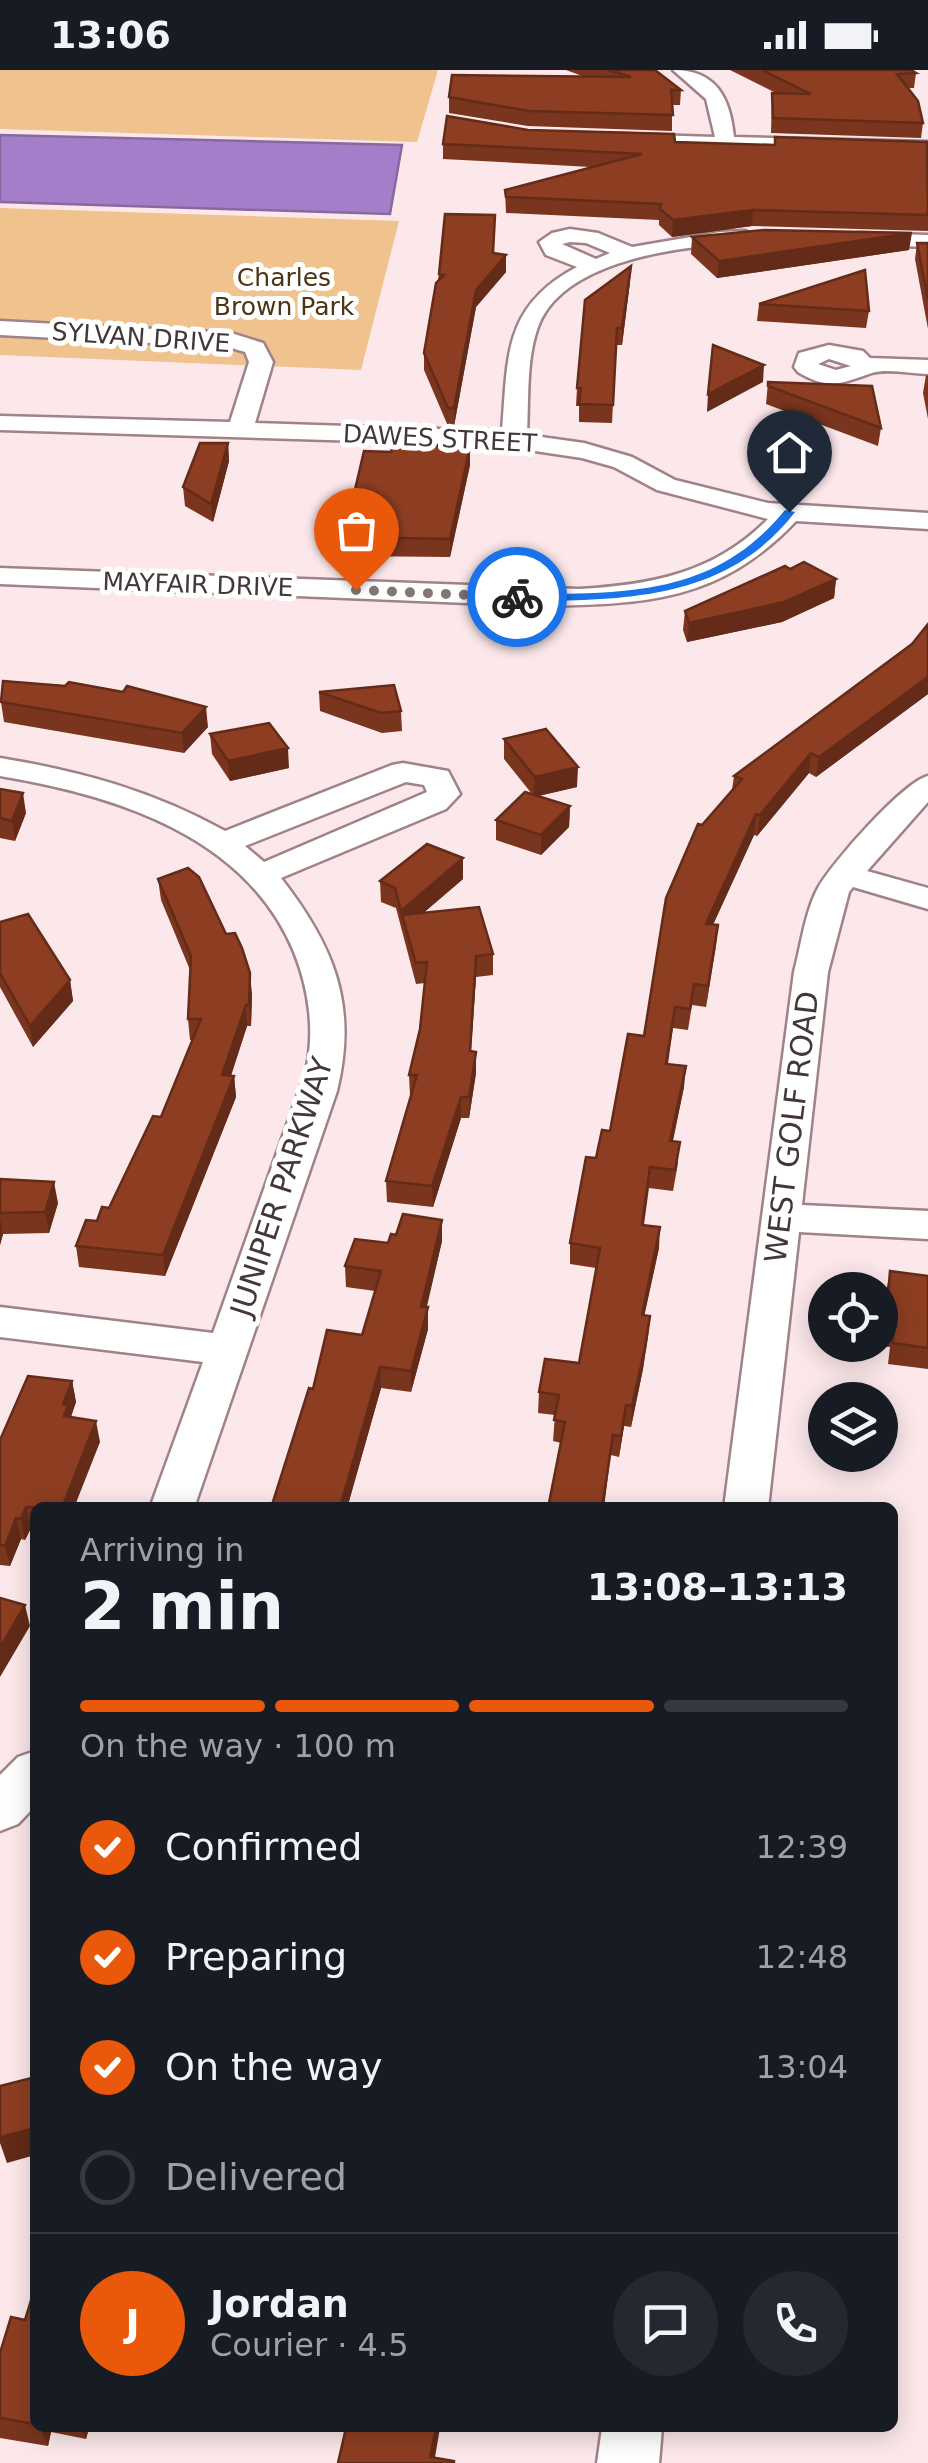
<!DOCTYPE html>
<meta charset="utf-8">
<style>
:root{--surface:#171b24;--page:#242831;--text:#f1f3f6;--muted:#9ea1a6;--line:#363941;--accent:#ea580c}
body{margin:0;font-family:"DejaVu Sans",sans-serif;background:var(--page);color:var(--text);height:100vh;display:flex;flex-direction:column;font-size:38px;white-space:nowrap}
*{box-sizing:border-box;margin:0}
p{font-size:32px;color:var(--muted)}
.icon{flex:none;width:55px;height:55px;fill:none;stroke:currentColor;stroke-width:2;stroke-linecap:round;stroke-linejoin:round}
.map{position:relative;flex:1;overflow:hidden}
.panel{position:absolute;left:30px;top:1432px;width:868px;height:930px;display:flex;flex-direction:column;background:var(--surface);border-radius:15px;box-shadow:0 5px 25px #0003}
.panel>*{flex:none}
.fabs{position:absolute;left:808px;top:1202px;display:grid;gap:20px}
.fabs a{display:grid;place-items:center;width:90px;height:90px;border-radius:50%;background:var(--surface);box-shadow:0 5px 25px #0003;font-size:50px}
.pin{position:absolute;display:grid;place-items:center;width:85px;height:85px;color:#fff;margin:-102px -42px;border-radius:50% 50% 50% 0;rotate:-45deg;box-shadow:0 0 10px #0007}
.pin .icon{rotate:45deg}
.courier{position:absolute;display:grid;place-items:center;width:100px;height:100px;margin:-50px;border:8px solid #1a73e8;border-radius:50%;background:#fff;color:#222;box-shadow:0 2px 12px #0007}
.headline em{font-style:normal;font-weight:700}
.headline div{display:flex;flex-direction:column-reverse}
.headline{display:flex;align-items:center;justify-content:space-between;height:170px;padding:0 50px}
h1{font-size:65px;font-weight:700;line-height:75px}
.bar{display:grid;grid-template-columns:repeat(4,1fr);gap:15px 10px;align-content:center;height:120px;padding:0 50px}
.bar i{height:12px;border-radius:8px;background:var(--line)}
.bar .selected{background:var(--accent)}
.bar p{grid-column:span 4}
.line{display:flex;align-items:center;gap:25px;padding:0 50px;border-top:2px solid var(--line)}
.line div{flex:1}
.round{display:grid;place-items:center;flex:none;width:105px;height:105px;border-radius:52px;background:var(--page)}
ol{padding:0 50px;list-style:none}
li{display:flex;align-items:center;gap:30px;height:110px}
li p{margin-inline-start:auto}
li .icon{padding:10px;border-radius:50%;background:var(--accent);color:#fff;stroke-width:4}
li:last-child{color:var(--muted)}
li i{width:55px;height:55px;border:5px solid var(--line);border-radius:50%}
.status{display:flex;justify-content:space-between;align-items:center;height:70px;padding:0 50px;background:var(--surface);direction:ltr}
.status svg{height:28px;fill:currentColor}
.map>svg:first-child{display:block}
.green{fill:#f0c28d}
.water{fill:#a57ec9;stroke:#88699e;stroke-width:2.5}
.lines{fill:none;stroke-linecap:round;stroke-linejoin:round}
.minor-casing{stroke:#a08287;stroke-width:5}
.minor{fill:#fff;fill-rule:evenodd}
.wall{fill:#79351d}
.shaded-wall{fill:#632b18}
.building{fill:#8d3e22;stroke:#632b18;stroke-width:2.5}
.route{fill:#1a73e8}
.done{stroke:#847577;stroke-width:10;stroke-dasharray:0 18}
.labels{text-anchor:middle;stroke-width:10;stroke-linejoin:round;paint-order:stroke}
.far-park-label{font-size:25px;fill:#4d3414;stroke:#fff}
.far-street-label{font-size:25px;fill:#443739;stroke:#fff}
.street-label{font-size:30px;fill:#443739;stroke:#fff}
</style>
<div class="status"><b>13:06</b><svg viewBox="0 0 49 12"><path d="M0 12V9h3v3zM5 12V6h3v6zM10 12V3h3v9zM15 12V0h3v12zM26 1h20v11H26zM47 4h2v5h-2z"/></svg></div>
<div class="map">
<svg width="928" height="2393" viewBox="0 0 928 2393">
<rect width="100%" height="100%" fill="#fce8eb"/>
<path class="green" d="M0,0H438L417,72L0,59Z
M0,138L399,151L361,300L0,285Z"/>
<path class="water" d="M0,65L402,75L390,144L0,132Z"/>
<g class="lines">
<defs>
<path id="minor" d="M673,0C716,0 730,27 734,67L928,72V84L612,74V66L619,64L715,67L706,29Z
M570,159L598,163L632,177L720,162L745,161L756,167C744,179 714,175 696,177C645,183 558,201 538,257C526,290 529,330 527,365L584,373L632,387L675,410L768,433L928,443V459L796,451C720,531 647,534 542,536L0,514V498L579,519C652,515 715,503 768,449L657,420L614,397L582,388L494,375L0,360V346L230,352L249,292L245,282L228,277L0,265V251L231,263L263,273L273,292L255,353L502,361C508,286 503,236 577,197L546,185L539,172L552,163ZM570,172L586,173L610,183L596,189L562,174Z
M858,163L928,165V177L850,174L847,169Z
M829,275L863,281L870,288L928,290V304C912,304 887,298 872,303C842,313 829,321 798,302L794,297L799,283ZM829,289L851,296L836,300L818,294Z
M0,688C80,701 153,721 225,761L392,695L403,693L448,701L460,724L446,739L281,808C334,876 358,935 337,1021L194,1438H150L203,1292L0,1267V1237L213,1263L306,1001C315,962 309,919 294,882C246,765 114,725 0,706ZM406,712L424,715L427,722L264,792L245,776Z
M928,706V732L867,801L928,818V839L853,817L849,822L828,902L802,1135L928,1141V1169L799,1162L768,1438H724L794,902C801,876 805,842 818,818C831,794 903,712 928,706Z
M35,1681V1736L18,1754L0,1761V1705L18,1687Z
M602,2358H662L659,2393H597Z"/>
</defs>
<use href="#minor" class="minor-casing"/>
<use href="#minor" class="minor"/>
</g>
<path class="wall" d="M566,0H655L681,20L680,35H672V61L528,56L449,43V27L585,7Z
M730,0H911L916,3L914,18H908L923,53L921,68L771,63L772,23L778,24Z
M528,60L675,72L774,75L775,67L928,75V161L752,156L672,167L659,155V150L506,143L505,120L591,97L443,89V74Z
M692,167L909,180L717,208L691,184Z
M917,173H928V259L915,189Z
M494,183L506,185V202L476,237L454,356H448L424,300V283L439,204Z
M630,212L622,275H616L612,353L579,352V336H576L577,318Z
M759,234L869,241L866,258L757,251Z
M926,305L928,306V349L923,323Z
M768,312L881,358L878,376L766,334Z
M228,373L229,391L213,452L185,436L183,417Z
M470,377V395L450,487L345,486L344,467Z
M790,499L836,509L834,528L782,552L687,572L683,560L685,541Z
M928,554V624L816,707L809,703L757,766L754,765L713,855H718L706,937L692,935L688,960L673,958L668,994L684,1017L673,1071L678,1093L673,1121L649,1118L644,1155L659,1178L644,1245L650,1246L648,1267L643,1299L631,1357L624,1356L619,1387L553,1371L555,1345L538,1343L539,1322L579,1293L596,1198L570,1194V1173L596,1088L610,1061L644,966L702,755L732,720L734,706L912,574Z
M319,622L401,641L402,661L382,663L320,641Z
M1,632L208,657L184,683L4,652Z
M210,664L289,698L230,711L212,684Z
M504,669L577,717L538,726L570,736L569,757L541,785L496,770V750L532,724L504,689Z
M0,719L26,743L15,771L0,768Z
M158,809L252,924L251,956H247L231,1006H234L236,1027L165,1206L79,1197L76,1176L109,1138L161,1047L192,970H190L188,949L190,900L161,830Z
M463,809L423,843L493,884V905L476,907L471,982H476V1003L469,1048H461L433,1137L387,1132L386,1111L411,1026H410L409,1005L420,959L425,913L416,914L396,838L381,832L380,811Z
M0,852L70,910L73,931L33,977L0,917Z
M0,1109L58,1133L49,1163L3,1164L0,1175Z
M442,1150V1171L426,1237L428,1259L411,1322L381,1318L348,1435L271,1438L313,1319L362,1265L375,1221L346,1217L345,1196L388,1173L396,1165Z
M890,1201L928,1206V1299L888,1294L890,1277L881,1276L886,1222Z
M72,1311L76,1332L71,1347L100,1372L35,1438V1459L31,1458L25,1470L21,1469L10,1496L0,1495V1370Z
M35,2217V2358H89L86,2369L51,2362L48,2376L0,2368V2283L25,2250Z"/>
<path class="shaded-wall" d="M753,140L752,156L672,167L673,150Z
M912,163L909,180L717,208L719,191Z
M506,185V202L476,237L454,356V338L476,220Z
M631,196L630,212L622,275V258Z
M764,295L763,312L707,342L708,324Z
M228,373L229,391L213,452L211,434Z
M470,377V395L450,487V469Z
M836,509L834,528L782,552L687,572L689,553Z
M928,607V624L816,707L819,687Z
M206,637L208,657L184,683L182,663Z
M288,678L289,698L230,711L228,691Z
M811,683L809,703L757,766L760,745Z
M578,697L577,717L534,727L535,707Z
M23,723L26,743L15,771L12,751Z
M570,736L569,757L541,785V765Z
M756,744L754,765L704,874L706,854Z
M463,788V809L406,858L402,845V861L401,841Z
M718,855L716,876L706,937L708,916Z
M476,886V907L469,1002L470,981Z
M250,903L252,924L251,956L249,935Z
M70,910L73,931L33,977L30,956Z
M246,935L247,956L224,1026L222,1005Z
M476,982V1003L469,1048V1027Z
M686,996L684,1017L668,1092L670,1071Z
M234,1006L236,1027L165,1206L163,1185Z
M461,1027V1048L433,1137L432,1116Z
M54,1112L58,1133L49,1163L45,1142Z
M0,1148L3,1164L0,1175Z
M442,1150V1171L422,1258L421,1237Z
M660,1157L659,1178L640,1266L642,1245Z
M428,1237V1259L411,1322V1301Z
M650,1246L643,1299L631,1357L632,1336Z
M380,1297L381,1318L347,1438L341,1434Z
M72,1311L76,1332L71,1346L72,1356L64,1346L63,1334Z
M626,1335L624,1356L619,1387L621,1366Z
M96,1351L100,1372L74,1438H62Z
M613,1365L604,1438H602Z
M26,1437L31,1458L25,1470L21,1449Z
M16,1448L21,1469L10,1496L5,1476Z
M25,1535L30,1556L0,1607V1578Z
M35,2058V2085L7,2093L0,2073V2067Z
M40,2358H49L51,2362L48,2376Z
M82,2358H89L86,2369Z
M436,2358H440L434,2393L430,2387Z"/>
<path class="building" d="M609,0H655L681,20H671L673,45L529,41L449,27L452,5L631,7Z
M762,0H911L916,3L897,4L918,31L923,53L773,48L772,23L811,24Z
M447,46L528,60L674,64L675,72L775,75V67L927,72L928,145L753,140L673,150L660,139L661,134L506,127L505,120L642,84L443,74Z
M445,144L495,145L493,183L506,185L476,220L454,338H448L424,283L436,213L444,205L439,204Z
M764,160L912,163L719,191L692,167Z
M917,173H928V229Z
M631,196L622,258H617L613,335L579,334L581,318H577L585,230Z
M865,200L869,241L759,234Z
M713,275L764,295L708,324Z
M768,312L872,316L881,358L768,316Z
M200,373H228L211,434L183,417Z
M393,374L470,377L450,469L344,467L364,381L391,382Z
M804,492L836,509L784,532L689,553L685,541L785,496L790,499Z
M928,554V607L819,687L811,683L760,745L756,744L706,854L718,855L708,916L694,914L690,939L675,937L666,994L686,996L670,1071L680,1072L675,1100L650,1097L642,1155L660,1157L642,1245L650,1246L645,1278L632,1336L626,1335L621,1366L613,1365L602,1438H548L565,1352L554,1350L559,1325L539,1322L545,1289L579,1293L600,1178L570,1173L586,1087L596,1088L602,1060L610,1061L628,964L644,966L666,828L698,754L702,755L742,709L734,706L912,574Z
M3,611L65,616L69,612L123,622L127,616L206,637L182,663L1,632Z
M394,615L401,641L381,643L319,622Z
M269,653L288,678L228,691L210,664Z
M546,659L578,697L535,707L504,669Z
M0,719L23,723L12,751L0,748Z
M525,722L570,736L541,765L496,750Z
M427,774L463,788L401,841L395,818L380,811Z
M188,798L199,807L226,864L235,863L242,878L250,903L249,935H246L222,1005L234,1006L163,1185L76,1176L86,1150L97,1151L102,1137L109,1138L153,1046L161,1047L201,949H188L191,886L158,809Z
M479,837L493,884L476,886L470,981L476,982L469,1027H461L432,1116L386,1111L417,1005H409L420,959L427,892L416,893L402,845Z
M28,844L70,910L30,956L0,903V852Z
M0,1109L54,1112L45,1142L0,1143Z
M403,1144L442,1150L421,1237H428L411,1301L380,1297L341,1434L355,1438H271L309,1318L313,1319L327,1260L362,1265L381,1201L345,1196L355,1169L388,1173L391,1164L396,1165Z
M890,1201L928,1206V1278L893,1273L894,1256L886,1255Z
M28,1306L72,1311L63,1334L68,1335L64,1346L96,1351L62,1438L26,1437L21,1449L16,1448L5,1476L0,1475V1370Z
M0,1528L25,1535L0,1578Z
M35,2007V2058L0,2067V2016Z
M35,2217V2354L0,2348V2283L11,2247L25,2250Z
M346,2358H436L430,2387L454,2391V2393H338Z"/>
<path class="route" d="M785,440L795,442C726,532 621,530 517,531L512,527L517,524C623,523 713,528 785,440Z"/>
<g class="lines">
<path class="done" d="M356,520L517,527"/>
</g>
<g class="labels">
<g class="far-park-label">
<text x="284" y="216">Charles<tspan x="284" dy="29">Brown Park</tspan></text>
</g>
<g class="far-street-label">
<text transform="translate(141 267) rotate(4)" y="9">SYLVAN DRIVE</text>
<text transform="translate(440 368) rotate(3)" y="9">DAWES STREET</text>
<text transform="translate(198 514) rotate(2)" y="9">MAYFAIR DRIVE</text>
</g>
<g class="street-label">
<text transform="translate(792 1057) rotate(-83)" y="10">WEST GOLF ROAD</text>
<text transform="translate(282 1117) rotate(-72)" y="10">JUNIPER PARKWAY</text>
</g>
</g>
</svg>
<div class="fabs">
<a><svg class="icon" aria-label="locate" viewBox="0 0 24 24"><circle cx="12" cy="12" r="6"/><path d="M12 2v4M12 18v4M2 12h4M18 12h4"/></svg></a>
<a><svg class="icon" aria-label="layers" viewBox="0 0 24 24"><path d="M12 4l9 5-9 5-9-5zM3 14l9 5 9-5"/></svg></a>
</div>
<div class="pin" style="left:356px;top:520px;background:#ea580c"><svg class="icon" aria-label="bag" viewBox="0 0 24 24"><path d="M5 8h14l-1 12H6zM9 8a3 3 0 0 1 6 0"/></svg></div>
<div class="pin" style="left:789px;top:442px;background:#1f2937"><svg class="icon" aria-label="home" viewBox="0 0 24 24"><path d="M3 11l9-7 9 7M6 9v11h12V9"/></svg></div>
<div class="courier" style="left:517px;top:527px"><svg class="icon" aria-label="bike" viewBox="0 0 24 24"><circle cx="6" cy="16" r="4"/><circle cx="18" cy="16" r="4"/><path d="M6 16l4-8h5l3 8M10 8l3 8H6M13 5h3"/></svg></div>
<section class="panel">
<div class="headline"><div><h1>2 min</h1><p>Arriving in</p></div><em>13:08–13:13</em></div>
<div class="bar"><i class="selected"></i><i class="selected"></i><i class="selected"></i><i></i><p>On the way · 100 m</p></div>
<ol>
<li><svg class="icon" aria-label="check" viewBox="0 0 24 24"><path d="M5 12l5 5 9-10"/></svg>Confirmed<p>12:39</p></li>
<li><svg class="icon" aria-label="check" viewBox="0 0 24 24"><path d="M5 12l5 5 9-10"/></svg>Preparing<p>12:48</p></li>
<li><svg class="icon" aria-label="check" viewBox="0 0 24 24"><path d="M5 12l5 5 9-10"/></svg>On the way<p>13:04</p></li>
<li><i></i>Delivered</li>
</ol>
<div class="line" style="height:180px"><b class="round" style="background:var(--accent);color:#fff">J</b><div><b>Jordan</b><p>Courier · 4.5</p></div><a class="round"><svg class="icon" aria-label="chat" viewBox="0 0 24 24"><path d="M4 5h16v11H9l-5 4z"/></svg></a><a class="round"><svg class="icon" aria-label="phone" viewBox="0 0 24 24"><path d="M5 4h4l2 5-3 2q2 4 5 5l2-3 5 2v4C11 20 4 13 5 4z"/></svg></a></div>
</section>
</div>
